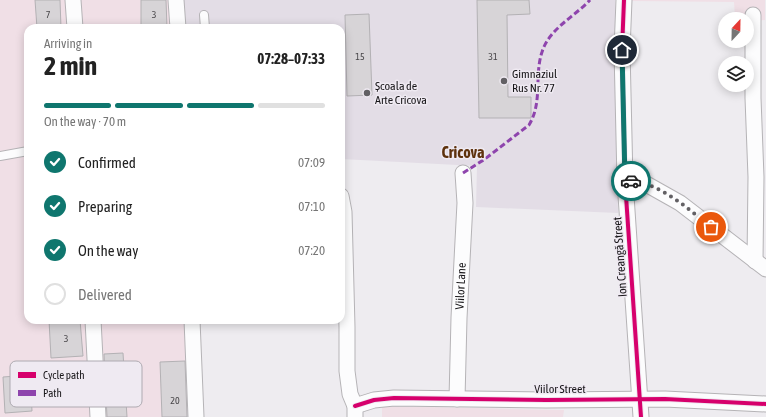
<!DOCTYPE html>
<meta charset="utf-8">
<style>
:root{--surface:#fff;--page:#f2f2f2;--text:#222;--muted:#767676;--line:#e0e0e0;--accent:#0f766e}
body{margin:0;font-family:"Asap Condensed",sans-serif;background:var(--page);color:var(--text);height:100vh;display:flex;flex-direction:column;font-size:15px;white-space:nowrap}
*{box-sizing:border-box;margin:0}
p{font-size:13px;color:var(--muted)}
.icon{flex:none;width:22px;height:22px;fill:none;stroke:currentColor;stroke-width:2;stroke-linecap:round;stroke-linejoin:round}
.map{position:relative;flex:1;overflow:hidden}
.sheet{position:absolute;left:24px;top:24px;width:321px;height:300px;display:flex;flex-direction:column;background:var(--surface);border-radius:12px;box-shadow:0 2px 10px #0003}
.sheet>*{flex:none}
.needle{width:26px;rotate:22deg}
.controls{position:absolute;left:718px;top:12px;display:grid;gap:8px}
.controls a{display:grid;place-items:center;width:36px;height:36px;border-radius:50%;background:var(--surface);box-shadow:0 2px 10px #0003;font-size:20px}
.pin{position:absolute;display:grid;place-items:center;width:34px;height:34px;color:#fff;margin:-17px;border:2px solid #fff;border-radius:50%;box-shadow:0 1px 4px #0007}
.courier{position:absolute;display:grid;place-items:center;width:40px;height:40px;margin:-20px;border:3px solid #0f766e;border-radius:50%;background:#fff;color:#222;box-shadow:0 1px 5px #0007}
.head em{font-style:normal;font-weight:700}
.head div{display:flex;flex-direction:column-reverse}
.head{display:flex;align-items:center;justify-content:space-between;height:68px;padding:0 20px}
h1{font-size:26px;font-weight:700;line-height:30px}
.bar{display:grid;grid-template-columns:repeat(4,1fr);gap:6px 4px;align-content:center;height:48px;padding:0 20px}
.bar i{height:5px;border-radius:3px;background:var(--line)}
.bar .on{background:var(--accent)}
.bar p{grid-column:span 4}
ol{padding:0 20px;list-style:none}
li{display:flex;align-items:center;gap:12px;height:44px}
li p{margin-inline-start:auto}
li .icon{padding:4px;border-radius:50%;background:var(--accent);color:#fff;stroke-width:4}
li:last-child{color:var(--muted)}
li i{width:22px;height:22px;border:2px solid var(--line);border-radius:50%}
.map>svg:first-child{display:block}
.built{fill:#e3dde6}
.green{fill:#f0dfe6}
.building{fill:#d7d4d7;stroke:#b3b1b4}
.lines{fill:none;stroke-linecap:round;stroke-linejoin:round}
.lane-casing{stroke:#b5b3b6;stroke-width:10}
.street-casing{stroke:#b5b3b6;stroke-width:17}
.lane{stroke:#fcfcfd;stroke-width:8}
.street{stroke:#fcfcfd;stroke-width:15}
.quiet{stroke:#8e44ad;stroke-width:3;stroke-dasharray:6 3;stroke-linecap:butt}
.cycleway-casing{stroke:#efeaf2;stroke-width:6}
.cycleway{stroke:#d6006c;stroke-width:4}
.done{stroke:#626064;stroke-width:4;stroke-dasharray:0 7.2}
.route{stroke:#0f766e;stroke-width:5}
.poi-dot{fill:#626064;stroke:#efeaf2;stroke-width:1.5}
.labels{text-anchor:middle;stroke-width:3;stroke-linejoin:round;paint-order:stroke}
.number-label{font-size:10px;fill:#474548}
.poi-label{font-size:12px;fill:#171518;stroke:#efeaf2;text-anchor:start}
.street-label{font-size:12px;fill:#171518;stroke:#efeaf2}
.district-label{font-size:16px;font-weight:bold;fill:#5e320d;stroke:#efeaf2}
.key{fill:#efeaf2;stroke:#aeaab1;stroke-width:1}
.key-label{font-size:11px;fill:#171518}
</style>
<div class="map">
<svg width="766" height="417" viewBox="0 0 766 417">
<rect width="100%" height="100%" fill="#eeecf0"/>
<path class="built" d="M183,0H615L618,213L476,207L477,166L341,159V28H184Z"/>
<path class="green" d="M0,0H183L184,28H28V320H185L187,417H0Z
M631,0H765V20L747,22V19L735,18L734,2L631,1Z
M382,406L564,410L563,417H382Z"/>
<path class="building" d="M35,0H60L61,28H37Z
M141,0H166L167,28H141Z
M477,0H529L530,14L507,15L508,97H531V118H479Z
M369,14L372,95L347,96L345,15Z
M49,320H80L83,356L51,358Z
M123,353L127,417H107L104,354Z
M185,361L187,417H162L160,362Z
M30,375L32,411L5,413L3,377Z"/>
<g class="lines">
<defs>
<path id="lane" d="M204,15L205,28
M0,156L28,151"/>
<g id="street">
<path d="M73,0L75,28"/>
<path d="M176,0L178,28"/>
<path d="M624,0L622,50L625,181L641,417"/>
<path d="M753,15V98L756,177L755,261"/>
<path d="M625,181L640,182L648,185L680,203L766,269"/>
<path d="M341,196L344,212L347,327V371L350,394L355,406V417"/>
<path d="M93,320L98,417"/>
<path d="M192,320L196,417"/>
<path id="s1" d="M457,399L459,318L465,203L463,173"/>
<path d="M355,406L374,400L394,398L546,400L665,399L766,404"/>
</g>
</defs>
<use href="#lane" class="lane-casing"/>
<use href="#street" class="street-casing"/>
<use href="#lane" class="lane"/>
<use href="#street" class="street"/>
<path class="quiet" d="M463,173L485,159L529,125C543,102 534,76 542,52C549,29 574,17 590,0"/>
<defs>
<path id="cycleway" d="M624,0L622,50L625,181L641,417
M355,406L374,400L394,398L546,400L665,399L766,404"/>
</defs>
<use href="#cycleway" class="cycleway-casing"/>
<use href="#cycleway" class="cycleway"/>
</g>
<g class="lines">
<path class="done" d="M631,181C662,184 688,209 711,227"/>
<path class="route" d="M622,50L625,181H631"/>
</g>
<g class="poi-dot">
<circle cx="504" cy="81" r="4"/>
<circle cx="367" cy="93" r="4"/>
</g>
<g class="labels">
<g class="number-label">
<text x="48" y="18">7</text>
<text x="154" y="18">3</text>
<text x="360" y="60">15</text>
<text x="493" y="60">31</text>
<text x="66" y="342">3</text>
<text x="175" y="404">20</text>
</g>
<g class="poi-label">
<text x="512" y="78">Gimnaziul<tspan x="512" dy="14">Rus Nr. 77</tspan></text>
<text x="375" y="90">Școala de<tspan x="375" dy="14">Arte Cricova</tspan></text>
</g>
<g class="street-label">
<text transform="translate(620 257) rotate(-94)" y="4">Ion Creangă Street</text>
<text dy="4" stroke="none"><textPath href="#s1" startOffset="113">Viilor Lane</textPath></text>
<text x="560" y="393">Viilor Street</text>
</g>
<g class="district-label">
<text x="463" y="158">Cricova</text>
</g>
</g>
<rect x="10" y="361" width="132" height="46" rx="6" class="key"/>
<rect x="18" y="372" width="18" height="6" fill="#d6006c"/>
<rect x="18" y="390" width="18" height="6" fill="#8e44ad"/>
<g class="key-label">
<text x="43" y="379">Cycle path</text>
<text x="43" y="397">Path</text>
</g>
</svg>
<div class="controls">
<a><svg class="needle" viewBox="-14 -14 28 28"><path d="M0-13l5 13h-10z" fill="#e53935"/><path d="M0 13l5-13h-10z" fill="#767676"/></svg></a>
<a><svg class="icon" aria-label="layers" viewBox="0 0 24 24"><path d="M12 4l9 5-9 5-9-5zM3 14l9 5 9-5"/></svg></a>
</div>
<div class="pin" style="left:711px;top:227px;background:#ea580c"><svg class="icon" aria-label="bag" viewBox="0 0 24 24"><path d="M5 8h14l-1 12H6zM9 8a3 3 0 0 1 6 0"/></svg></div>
<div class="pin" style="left:622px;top:50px;background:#1f2937"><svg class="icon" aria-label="home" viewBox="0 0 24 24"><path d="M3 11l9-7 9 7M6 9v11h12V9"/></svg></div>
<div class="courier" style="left:631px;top:181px"><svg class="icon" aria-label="car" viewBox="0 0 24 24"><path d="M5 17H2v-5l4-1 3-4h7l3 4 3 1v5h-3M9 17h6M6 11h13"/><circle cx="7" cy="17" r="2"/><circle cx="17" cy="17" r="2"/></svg></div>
<section class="sheet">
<div class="head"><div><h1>2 min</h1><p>Arriving in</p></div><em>07:28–07:33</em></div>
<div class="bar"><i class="on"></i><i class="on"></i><i class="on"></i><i></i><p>On the way · 70 m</p></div>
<ol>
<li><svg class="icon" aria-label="check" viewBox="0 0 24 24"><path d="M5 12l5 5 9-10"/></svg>Confirmed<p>07:09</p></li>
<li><svg class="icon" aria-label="check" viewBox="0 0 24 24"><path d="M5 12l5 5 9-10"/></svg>Preparing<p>07:10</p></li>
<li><svg class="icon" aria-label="check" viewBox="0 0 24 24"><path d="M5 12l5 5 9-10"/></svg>On the way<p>07:20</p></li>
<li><i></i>Delivered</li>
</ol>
</section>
</div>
